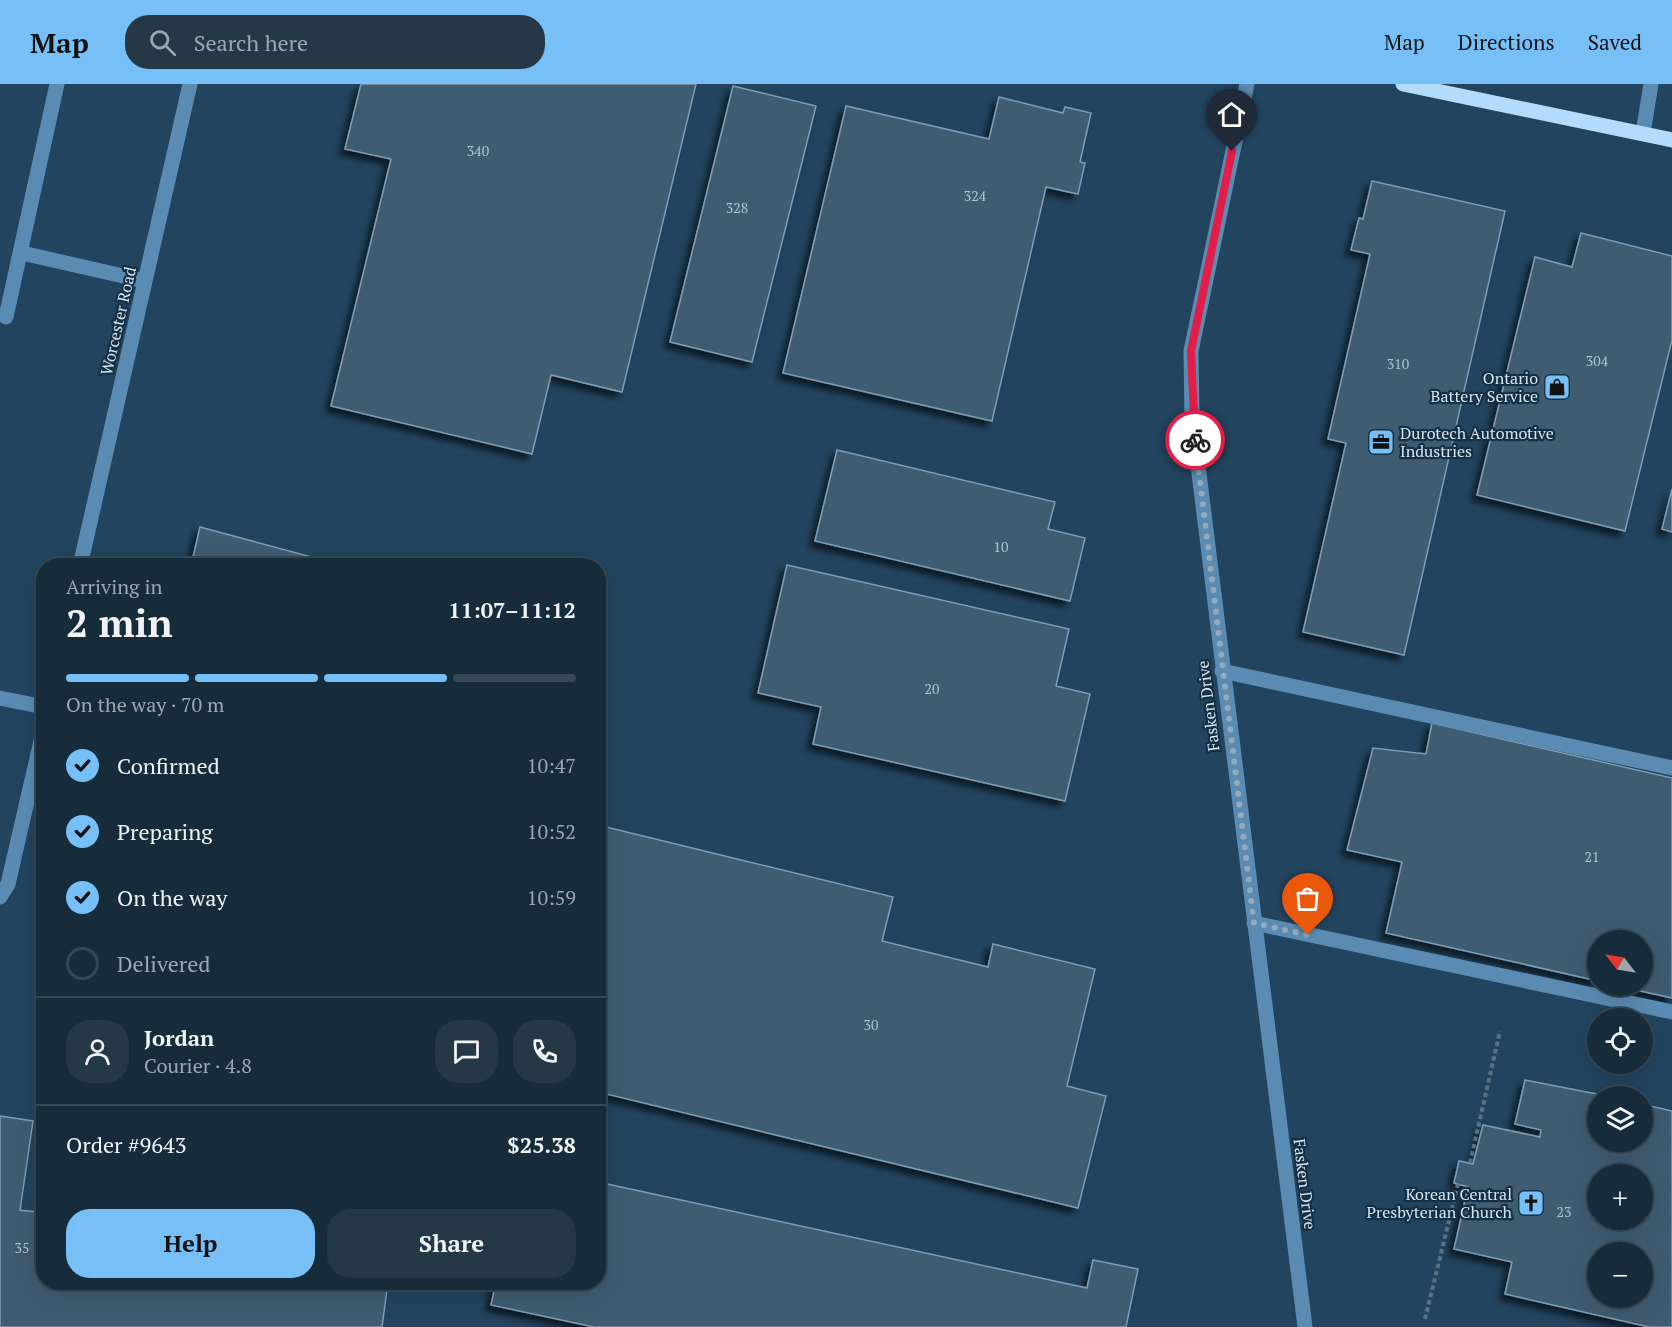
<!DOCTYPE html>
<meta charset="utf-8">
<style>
:root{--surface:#172c3b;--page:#243846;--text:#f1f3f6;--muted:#9ea7af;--line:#364855;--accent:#77c0f7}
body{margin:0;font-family:"PT Serif",serif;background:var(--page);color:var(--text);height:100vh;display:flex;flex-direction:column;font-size:22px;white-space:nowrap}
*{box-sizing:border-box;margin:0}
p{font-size:20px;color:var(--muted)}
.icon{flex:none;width:33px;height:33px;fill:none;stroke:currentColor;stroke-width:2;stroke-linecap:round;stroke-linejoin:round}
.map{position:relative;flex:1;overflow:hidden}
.drawer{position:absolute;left:36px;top:474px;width:570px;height:732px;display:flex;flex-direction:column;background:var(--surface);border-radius:24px;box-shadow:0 6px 24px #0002,0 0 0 2px var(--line)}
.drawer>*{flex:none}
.needle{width:39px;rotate:301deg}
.controls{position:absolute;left:1587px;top:846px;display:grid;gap:12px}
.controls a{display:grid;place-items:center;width:66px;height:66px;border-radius:50%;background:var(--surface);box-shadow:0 6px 24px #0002,0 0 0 2px var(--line);font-size:30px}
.pin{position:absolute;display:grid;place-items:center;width:51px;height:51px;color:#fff;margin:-62px -26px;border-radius:50% 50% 50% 0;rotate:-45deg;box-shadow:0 0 6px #0007}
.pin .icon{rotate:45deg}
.courier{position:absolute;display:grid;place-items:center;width:60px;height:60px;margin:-30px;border:4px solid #e11d48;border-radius:50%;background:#fff;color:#222;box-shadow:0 2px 8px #0007}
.headline em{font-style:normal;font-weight:700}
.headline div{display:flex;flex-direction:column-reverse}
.headline{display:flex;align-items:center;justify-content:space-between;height:102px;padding:0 30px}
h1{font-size:39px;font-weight:700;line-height:45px}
.bar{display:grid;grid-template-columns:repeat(4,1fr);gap:9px 6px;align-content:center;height:72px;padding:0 30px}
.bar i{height:8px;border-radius:4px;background:var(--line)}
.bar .selected{background:var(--accent)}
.bar p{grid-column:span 4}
.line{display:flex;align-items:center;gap:15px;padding:0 30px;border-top:2px solid var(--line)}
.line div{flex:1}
.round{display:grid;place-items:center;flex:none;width:63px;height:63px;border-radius:24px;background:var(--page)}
ol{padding:0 30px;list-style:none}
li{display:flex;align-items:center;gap:18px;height:66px}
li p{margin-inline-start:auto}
li .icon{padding:6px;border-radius:50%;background:var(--accent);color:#111;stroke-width:4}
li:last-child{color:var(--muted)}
li i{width:33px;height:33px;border:3px solid var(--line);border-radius:50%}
.action{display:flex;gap:12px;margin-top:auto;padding:12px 30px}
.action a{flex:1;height:69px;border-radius:24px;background:var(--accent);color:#111;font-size:24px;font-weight:700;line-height:69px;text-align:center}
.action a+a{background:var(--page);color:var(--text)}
header{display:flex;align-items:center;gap:36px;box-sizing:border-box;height:84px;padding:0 30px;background:var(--accent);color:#111}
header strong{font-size:28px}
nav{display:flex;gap:33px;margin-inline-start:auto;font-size:21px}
.search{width:420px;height:54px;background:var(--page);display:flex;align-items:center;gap:15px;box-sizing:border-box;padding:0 21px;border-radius:24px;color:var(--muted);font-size:22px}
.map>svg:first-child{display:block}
.built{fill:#22445e;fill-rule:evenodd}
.building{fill:#3f5b71;stroke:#7e9db5;stroke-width:1.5;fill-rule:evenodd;filter:url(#shadow)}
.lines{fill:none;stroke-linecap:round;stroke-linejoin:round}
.path{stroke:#5a7184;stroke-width:4;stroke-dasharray:4.5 3;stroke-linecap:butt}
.minor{stroke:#5a8cb3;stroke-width:15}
.major{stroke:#b3dbfb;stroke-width:15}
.done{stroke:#95a9b9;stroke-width:6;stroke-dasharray:0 10.8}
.route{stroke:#e11d48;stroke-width:8}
.labels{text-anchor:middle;stroke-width:4.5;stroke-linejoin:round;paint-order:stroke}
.number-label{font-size:14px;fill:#b0c2d2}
.street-label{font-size:16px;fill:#d5e5f2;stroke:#153044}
.poi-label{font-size:16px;fill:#d5e5f2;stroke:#153044;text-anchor:end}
</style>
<header>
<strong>Map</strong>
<div class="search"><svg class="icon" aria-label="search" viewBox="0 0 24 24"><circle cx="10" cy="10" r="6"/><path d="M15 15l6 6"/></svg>Search here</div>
<nav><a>Map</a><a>Directions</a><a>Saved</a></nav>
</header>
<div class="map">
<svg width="1672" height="1243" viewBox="0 0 1672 1243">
<defs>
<filter id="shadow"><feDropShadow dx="-5.5" dy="5.5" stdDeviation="3" flood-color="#0009"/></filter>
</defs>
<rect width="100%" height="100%" fill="#1f3a4f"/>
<path class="built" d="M0,0H1672V1243H0ZM44,482H598V1198H44ZM1598,856H1642V902H1598ZM1598,934H1642V980H1598ZM1598,1012H1642V1058H1598ZM1598,1090H1642V1136H1598ZM1598,1168H1642V1214H1598Z"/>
<path class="building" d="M361,0H696L622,308L551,291L532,370L331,322L391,75L345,65Z
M733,2L816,22L752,278L670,258Z
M999,13L1063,29L1065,23L1091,29L1080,78L1085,79L1078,110L1046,103L992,337L783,289L846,22L989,55Z
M1372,97L1505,127L1404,571L1303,548L1346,359L1328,355L1370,170L1351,166L1359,134L1363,135Z
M1581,149L1672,172V256L1625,447L1477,411L1535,173L1572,183Z
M837,366L1055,418L1048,445L1085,454L1070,517L815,457Z
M1672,405V448L1662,445Z
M200,443L345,482H191Z
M787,481L1069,545L1056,602L1090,610L1065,717L813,660L821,623L758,609Z
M1432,639L1672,694V914L1618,902H1642V856H1598V897L1386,849L1402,778L1347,766L1373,664L1426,670Z
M598,741L893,813L882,857L988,883L993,860L1095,885L1067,1002L1106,1012L1078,1124L598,1008Z
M1525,996L1607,1012H1598V1058H1642V1020L1672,1027V1243H1649L1505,1210L1512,1178L1454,1165L1468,1103L1454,1099L1459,1077L1473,1080L1483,1041L1540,1053L1541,1046L1515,1040ZM1598,1090H1642V1136H1598ZM1598,1168H1642V1214H1598Z
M0,1032L33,1037L20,1126L44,1129V1198H388L382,1243H0Z
M598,1098L1087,1204L1093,1176L1138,1185L1126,1243H594L491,1221L496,1198H598Z"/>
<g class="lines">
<path class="path" d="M1470,1079L1500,947
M1425,1235L1458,1100"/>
<path class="minor" d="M1247,0L1191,267L1192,333L1305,1243
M1643,49L1651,0
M22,169L145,197
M6,233L57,0
M80,482L190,0
M1222,587L1672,684
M0,614L44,623
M0,813L8,800L44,644
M1254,839L1672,928"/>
<path class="major" d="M1403,0L1672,56"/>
</g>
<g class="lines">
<path class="done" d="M1195,356L1254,839L1308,851"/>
<path class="route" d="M1195,356L1191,267L1232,67"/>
</g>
<defs>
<symbol id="shop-square" viewBox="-11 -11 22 22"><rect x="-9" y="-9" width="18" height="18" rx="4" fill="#77c0f7" stroke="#153044"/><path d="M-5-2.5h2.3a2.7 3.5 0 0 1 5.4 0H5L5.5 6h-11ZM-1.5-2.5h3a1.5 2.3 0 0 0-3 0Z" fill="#111"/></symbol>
<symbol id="office-square" viewBox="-11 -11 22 22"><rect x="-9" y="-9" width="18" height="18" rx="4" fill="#77c0f7" stroke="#153044"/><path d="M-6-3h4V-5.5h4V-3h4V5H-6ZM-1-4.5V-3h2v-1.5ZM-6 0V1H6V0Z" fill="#111"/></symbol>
<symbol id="church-square" viewBox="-11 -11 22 22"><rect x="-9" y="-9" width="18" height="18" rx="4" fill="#77c0f7" stroke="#153044"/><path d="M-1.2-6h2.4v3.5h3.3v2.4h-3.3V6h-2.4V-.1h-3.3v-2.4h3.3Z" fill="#111"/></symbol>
</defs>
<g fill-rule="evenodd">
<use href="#shop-square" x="1542" y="288" width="30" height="30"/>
<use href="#office-square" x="1366" y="343" width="30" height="30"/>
<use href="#church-square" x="1516" y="1104" width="30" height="30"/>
</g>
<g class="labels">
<g class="number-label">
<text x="478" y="72">340</text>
<text x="975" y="117">324</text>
<text x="737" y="129">328</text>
<text x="1597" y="282">304</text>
<text x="1398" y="285">310</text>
<text x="1001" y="468">10</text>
<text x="932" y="610">20</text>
<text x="1592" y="778">21</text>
<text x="871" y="946">30</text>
<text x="1564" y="1133">23</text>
<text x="22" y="1169">35</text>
</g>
<g class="street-label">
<text transform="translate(118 237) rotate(-77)" y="6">Worcester Road</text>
<text transform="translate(1208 622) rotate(-97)" y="6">Fasken Drive</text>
<text transform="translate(1305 1100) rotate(83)" y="6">Fasken Drive</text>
</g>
<g class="poi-label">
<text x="1538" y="300">Ontario<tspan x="1538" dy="18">Battery Service</tspan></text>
<text x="1400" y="355" text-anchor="start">Durotech Automotive<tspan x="1400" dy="18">Industries</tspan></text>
<text x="1512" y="1116">Korean Central<tspan x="1512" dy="18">Presbyterian Church</tspan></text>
</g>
</g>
</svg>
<div class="controls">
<a><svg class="needle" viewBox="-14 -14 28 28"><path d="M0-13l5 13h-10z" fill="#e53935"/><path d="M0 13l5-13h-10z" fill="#9ea7af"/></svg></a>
<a><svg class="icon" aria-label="locate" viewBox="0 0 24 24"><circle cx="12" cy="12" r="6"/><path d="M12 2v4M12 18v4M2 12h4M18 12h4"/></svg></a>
<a><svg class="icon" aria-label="layers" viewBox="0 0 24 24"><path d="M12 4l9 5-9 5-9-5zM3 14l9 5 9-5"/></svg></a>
<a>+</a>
<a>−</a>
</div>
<div class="pin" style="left:1308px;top:851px;background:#ea580c"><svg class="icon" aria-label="bag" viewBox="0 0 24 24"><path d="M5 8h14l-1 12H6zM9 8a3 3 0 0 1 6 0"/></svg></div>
<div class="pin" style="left:1232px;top:67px;background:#1f2937"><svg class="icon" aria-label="home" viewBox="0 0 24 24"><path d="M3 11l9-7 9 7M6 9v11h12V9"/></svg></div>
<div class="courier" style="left:1195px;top:356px"><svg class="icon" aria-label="bike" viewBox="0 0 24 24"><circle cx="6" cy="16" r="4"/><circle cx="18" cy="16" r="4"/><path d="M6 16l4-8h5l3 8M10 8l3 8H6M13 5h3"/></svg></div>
<section class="drawer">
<div class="headline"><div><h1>2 min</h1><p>Arriving in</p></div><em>11:07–11:12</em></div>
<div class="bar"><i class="selected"></i><i class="selected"></i><i class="selected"></i><i></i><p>On the way · 70 m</p></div>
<ol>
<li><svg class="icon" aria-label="check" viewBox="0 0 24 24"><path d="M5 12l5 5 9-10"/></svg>Confirmed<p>10:47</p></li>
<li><svg class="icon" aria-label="check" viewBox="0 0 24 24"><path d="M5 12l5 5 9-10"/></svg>Preparing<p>10:52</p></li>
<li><svg class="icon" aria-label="check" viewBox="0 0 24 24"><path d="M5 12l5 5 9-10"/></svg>On the way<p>10:59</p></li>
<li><i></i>Delivered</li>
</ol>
<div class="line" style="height:108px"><a class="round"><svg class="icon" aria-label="person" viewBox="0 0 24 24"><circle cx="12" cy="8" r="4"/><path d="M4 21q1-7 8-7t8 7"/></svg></a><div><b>Jordan</b><p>Courier · 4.8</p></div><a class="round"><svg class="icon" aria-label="chat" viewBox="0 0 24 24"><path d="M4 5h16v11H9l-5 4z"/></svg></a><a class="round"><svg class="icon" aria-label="phone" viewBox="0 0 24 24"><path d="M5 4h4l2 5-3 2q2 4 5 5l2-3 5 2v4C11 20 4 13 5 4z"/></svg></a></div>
<div class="line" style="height:78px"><div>Order #9643</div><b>$25.38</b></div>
<div class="action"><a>Help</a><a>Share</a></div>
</section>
</div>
